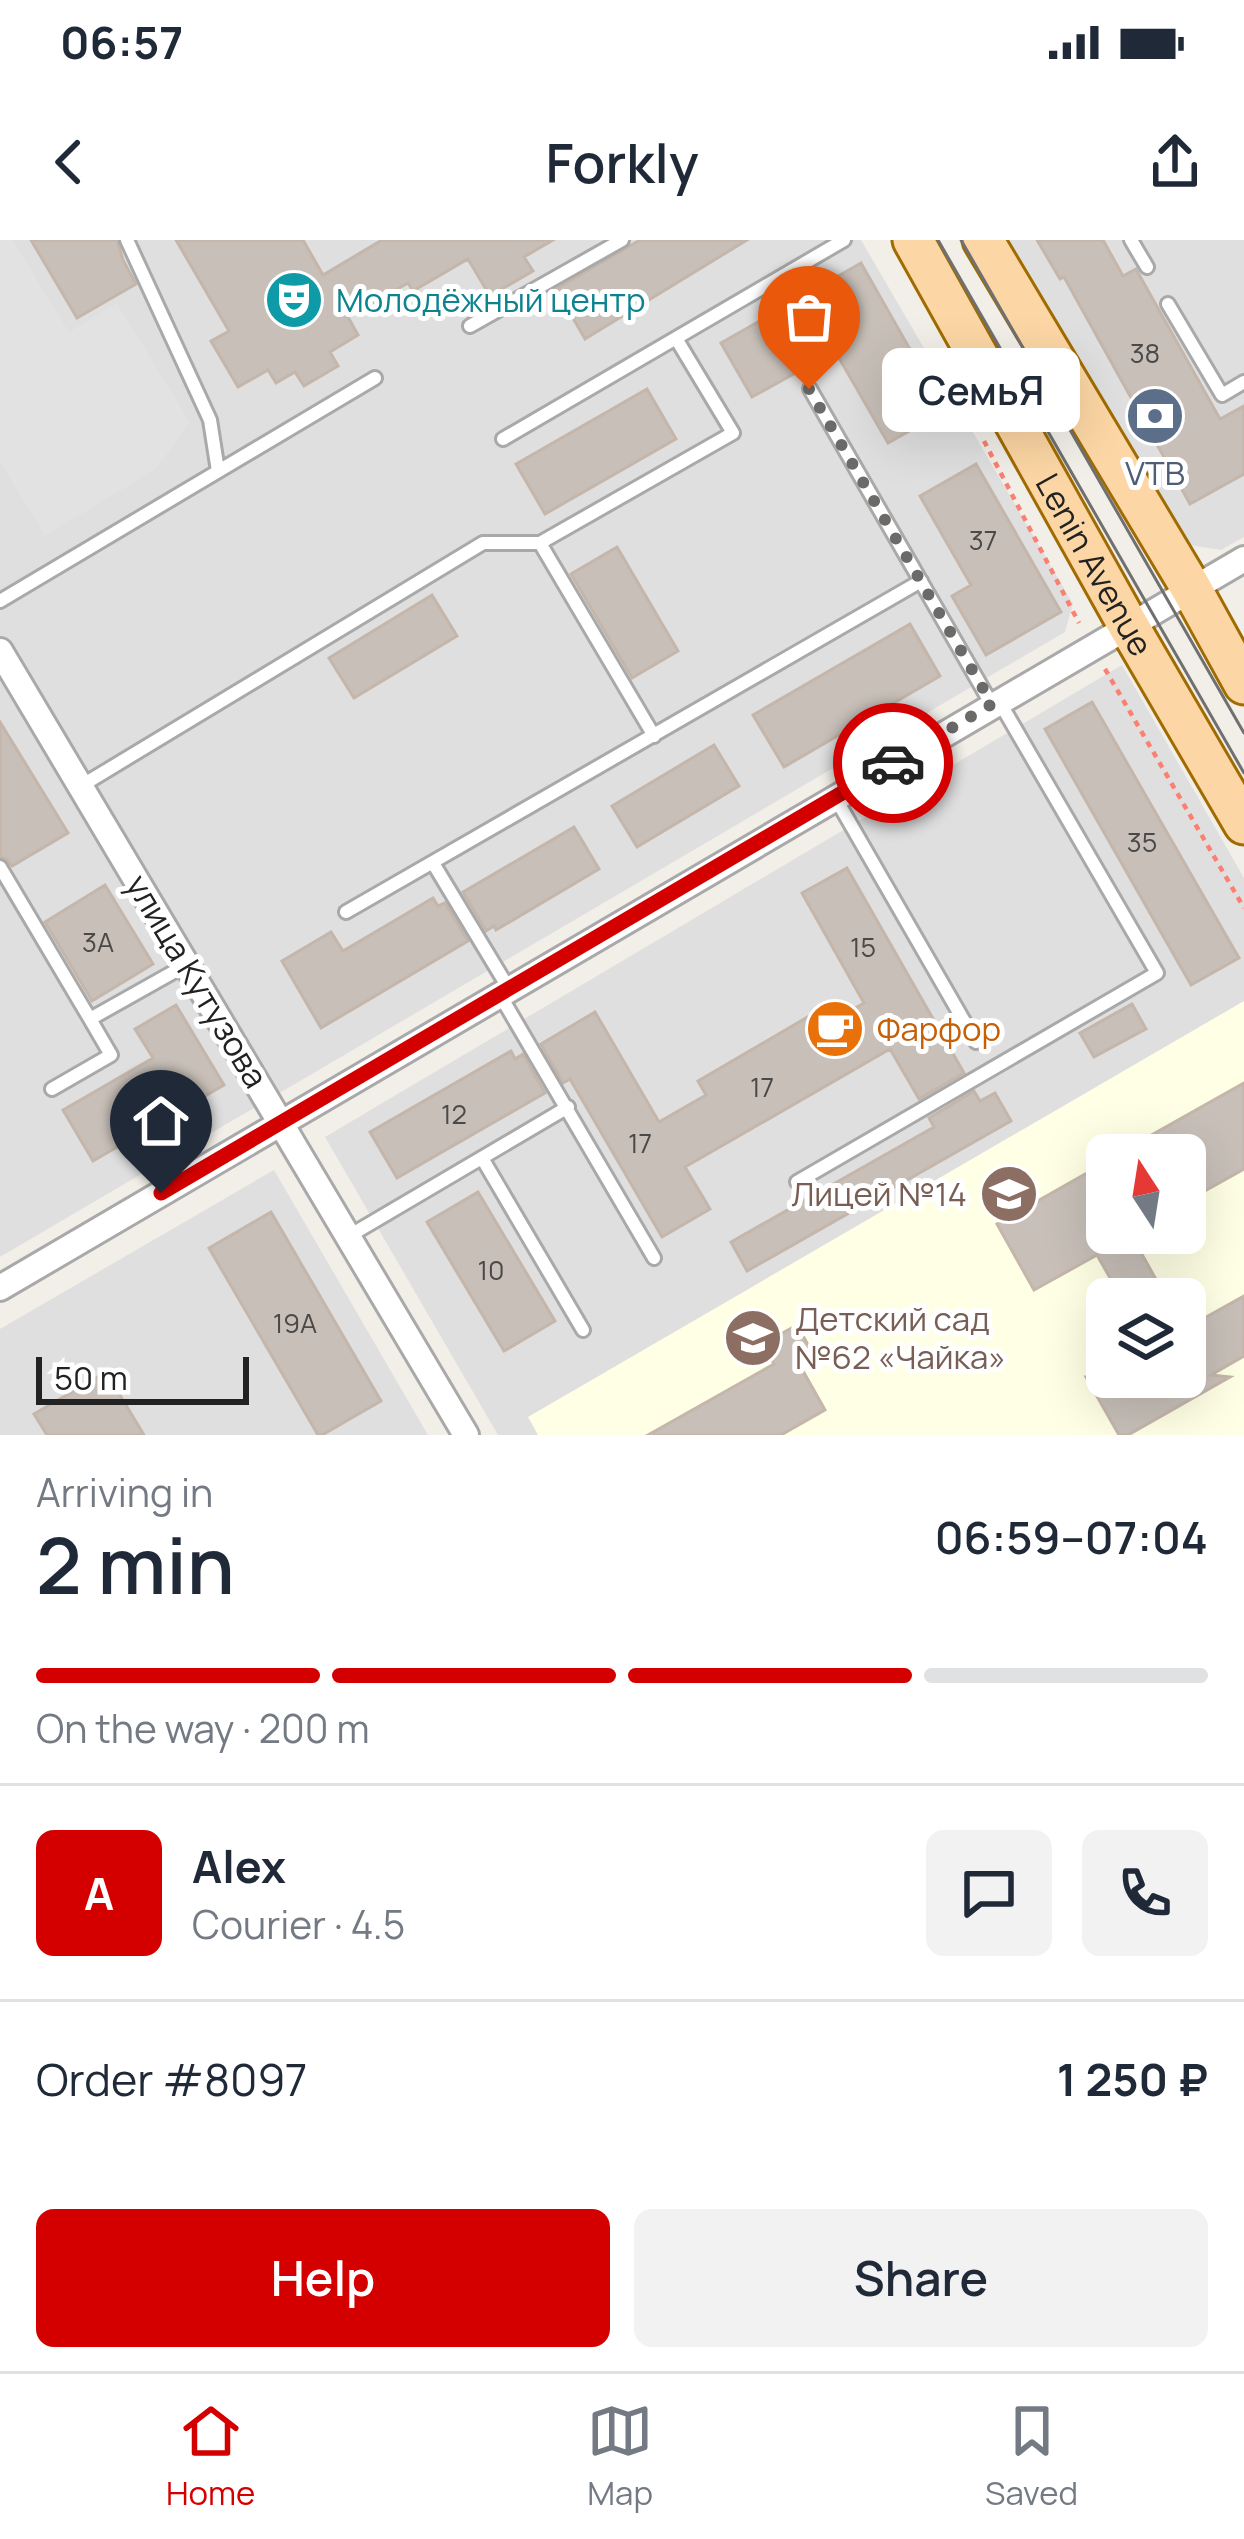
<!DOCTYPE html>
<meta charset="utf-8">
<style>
:root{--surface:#fff;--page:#f2f2f3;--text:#1f2937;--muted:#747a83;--line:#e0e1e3;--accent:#d40000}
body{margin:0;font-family:Manrope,sans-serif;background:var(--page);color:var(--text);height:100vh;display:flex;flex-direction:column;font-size:45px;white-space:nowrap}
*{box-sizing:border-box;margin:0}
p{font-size:39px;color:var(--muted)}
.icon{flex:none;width:66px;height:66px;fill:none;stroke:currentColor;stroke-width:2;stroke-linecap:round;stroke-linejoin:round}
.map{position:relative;height:1195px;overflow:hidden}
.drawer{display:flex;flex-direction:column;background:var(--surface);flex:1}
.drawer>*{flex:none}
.needle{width:78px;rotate:348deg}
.tools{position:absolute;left:1086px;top:894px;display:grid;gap:24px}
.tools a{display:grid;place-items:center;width:120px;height:120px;border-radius:18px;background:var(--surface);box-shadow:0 12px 48px #0002;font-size:60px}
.scale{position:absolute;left:36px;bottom:30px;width:213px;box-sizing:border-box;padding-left:12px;border:6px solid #222;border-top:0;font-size:33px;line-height:42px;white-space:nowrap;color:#222;-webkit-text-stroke:9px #fff;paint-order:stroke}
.pin{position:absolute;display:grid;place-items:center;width:102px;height:102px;color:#fff;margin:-123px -51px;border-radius:50% 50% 50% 0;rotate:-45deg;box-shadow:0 0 12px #0007}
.pin .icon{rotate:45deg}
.courier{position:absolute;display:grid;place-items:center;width:120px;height:120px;margin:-60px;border:9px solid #d40000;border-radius:50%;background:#fff;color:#222;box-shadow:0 3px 15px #0007}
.bubble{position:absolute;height:84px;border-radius:18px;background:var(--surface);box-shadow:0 12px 48px #0002;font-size:39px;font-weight:600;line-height:84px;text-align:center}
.summary em{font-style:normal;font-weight:600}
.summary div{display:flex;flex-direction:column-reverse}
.summary{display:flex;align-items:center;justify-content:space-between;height:204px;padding:0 36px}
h1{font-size:78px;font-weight:600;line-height:90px}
.bar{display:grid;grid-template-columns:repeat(4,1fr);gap:18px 12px;align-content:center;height:144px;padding:0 36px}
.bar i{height:15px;border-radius:9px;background:var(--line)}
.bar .selected{background:var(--accent)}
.bar p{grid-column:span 4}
.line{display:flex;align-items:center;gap:30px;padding:0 36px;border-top:3px solid var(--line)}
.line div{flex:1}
.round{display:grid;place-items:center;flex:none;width:126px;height:126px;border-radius:18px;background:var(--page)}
.primary-button{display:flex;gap:24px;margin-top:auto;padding:24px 36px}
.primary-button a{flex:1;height:138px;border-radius:18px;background:var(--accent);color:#fff;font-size:48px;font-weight:600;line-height:138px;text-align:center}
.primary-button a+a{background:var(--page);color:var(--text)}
.status{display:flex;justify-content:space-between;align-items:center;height:84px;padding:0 60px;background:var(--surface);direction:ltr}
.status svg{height:33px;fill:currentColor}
header{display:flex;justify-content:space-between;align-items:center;height:156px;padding:0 36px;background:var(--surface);font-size:54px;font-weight:600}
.menu{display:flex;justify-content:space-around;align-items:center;height:168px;border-top:3px solid var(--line);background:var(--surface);font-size:33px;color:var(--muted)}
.menu a{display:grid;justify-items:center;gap:6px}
.menu .selected{color:var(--accent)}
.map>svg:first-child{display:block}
.residential{fill:#e0dfdf;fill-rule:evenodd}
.education{fill:#ffffe5;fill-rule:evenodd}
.parking{fill:#e2e2e2}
.building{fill:#c7bfb8;stroke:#c4b6ab;stroke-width:3}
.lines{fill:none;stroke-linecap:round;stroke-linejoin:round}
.lane-casing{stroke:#a9a9a9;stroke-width:18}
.street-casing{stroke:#a9a9a9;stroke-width:30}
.primary-casing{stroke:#a06b00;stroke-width:45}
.path{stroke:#fa8072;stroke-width:4.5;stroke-dasharray:6 6;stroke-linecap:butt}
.lane{stroke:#fff;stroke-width:12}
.street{stroke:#fff;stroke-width:24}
.primary{stroke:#fcd6a4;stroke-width:39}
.tram{stroke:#707070;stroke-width:3}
.done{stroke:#6b6a68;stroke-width:12;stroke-dasharray:0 21.6}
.route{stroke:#d40000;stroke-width:15}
.labels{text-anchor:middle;stroke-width:10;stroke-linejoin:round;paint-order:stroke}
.number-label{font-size:27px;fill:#4b4948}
.culture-label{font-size:33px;fill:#0d838f;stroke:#fff;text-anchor:start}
.service-label{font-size:33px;fill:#4e5e75;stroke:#fff}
.street-label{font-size:33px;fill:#222;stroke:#fff}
.food-label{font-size:33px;fill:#c56008;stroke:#fff;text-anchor:start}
.education-label{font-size:33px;fill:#785e54;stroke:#fff;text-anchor:end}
</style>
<div class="status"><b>06:57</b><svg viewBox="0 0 49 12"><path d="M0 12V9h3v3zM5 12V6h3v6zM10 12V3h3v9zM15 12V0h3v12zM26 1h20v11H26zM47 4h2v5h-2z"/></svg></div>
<header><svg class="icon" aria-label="back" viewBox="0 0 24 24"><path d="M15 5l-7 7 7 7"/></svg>Forkly<svg class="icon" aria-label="share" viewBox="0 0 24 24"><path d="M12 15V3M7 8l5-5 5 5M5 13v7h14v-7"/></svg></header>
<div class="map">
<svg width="1244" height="1195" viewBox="0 0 1244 1195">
<rect width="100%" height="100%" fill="#f2efe9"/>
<path class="residential" d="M0,0H861L1073,364L1065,392L0,1017Z
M1003,0H1244V297L1221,310L1177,303Z
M1122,425L1244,638V1195H498L325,897ZM1107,915H1185V993H1107ZM1107,1059H1185V1137H1107Z
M274,930L428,1195H0V1089Z"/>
<path class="education" d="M1244,761V1195H538L528,1177ZM1107,915H1185V993H1107ZM1107,1059H1185V1137H1107Z"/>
<path class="parking" d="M0,0H13L69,92L117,63L190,182L156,229L45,296L0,222Z"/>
<path class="building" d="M31,0H117L123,20L136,44L77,78Z
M176,0H303L323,35L382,0H553L524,17L533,31L490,56L468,19L413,51L408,43L348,77L358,95L330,112L338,126L304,146L295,132L276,143L268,130L238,147L211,101L229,91Z
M640,0H747L585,99L556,49Z
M1037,0H1103L1123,36L1136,29L1220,179L1244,166V234L1190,264L1064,37L1060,39Z
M861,23L945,171L888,203L835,111L752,157L721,103Z
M647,149L676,199L545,274L516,224Z
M976,224L1061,372L986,415L952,356L971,345L920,256Z
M617,307L678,411L632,438L571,334Z
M432,355L457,396L354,458L329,418Z
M910,384L940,436L784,527L753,475Z
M1092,462L1239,718L1191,745L1045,489Z
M0,482L68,593L12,626L6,619L0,617Z
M714,505L739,546L637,607L612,566Z
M574,587L599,629L496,690L494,686L486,691L463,652Z
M847,628L964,833L919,859L890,809L685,927L710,969L662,997L570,839L563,843L541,804L595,772L659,882L706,855L698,841L811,775L819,789L864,763L802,653Z
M105,645L153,724L92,761L45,682Z
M433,658L438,666L445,663L468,701L321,788L282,721L331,692L343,711Z
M1132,764L1146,789L1094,817L1080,793Z
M176,765L224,845L93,921L63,870L153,818L135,789Z
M511,811L515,819L523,814L545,853L397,938L370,892Z
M1244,843V929L1185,962V915H1116Z
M974,851L980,861L995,853L1011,881L747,1031L731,1002L934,887L929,878Z
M1094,929L1107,953V993H1130L1167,1059H1122L1097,1015L1034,1050L997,984Z
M478,952L555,1081L504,1111L427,982Z
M271,972L381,1161L322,1195H318L209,1008Z
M1244,1056V1116L1211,1135L1230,1137L1128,1195H1119L1086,1137H1185V1089Z
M797,1085L813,1114L798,1122L825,1170L781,1195H648L774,1124L763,1104Z
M106,1132L144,1195H47L34,1174Z"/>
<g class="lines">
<defs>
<path id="lane" d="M127,0L210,180L218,231
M1131,0L1147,27
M1168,64L1222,155L1244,142
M470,86L622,0
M810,149L992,465
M503,199L844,0
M540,303L654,496
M0,361L375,138
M81,546L483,303H540L733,193L677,100
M836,559L976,802
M433,623L509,749
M0,627L90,779L186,725
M346,672L921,341
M500,755L654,1018
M52,849L111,815L90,779
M482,918L583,1090
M797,942L1157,733L999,461
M349,996L568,867"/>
<path id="street" d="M0,411L466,1195
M0,1048L1244,319"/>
<g id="primary">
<path id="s1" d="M913,0L1128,385L1244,584"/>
<path d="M983,0L1191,348L1244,444"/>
</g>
</defs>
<use href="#lane" class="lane-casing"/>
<use href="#street" class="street-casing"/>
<use href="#primary" class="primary-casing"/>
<path class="path" d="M984,201L1079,383
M1105,429L1244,668"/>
<use href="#lane" class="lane"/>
<use href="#street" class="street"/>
<use href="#primary" class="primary"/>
<path class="tram" d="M938,0L1244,533
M961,0L1244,493"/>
</g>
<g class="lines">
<path class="done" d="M809,149L992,464L893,523"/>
<path class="route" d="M161,953L893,523"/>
</g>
<defs>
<symbol id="theatre-disc" viewBox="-11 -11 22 22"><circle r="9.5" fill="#0f9aa8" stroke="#fff"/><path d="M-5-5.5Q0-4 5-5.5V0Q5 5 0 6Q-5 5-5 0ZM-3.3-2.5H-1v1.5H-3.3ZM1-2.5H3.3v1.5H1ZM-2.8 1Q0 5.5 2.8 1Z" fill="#fff"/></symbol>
<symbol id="bank-disc" viewBox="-11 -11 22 22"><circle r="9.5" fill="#5c6f8a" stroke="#fff"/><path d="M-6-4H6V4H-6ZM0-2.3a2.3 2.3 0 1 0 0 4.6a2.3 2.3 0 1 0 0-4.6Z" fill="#fff"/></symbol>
<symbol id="cafe-disc" viewBox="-11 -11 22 22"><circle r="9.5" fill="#e8710a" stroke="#fff"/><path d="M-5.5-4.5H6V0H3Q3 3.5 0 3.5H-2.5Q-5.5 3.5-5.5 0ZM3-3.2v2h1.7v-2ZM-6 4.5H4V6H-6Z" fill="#fff"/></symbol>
<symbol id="university-disc" viewBox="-11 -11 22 22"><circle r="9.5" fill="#8d6e63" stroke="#fff"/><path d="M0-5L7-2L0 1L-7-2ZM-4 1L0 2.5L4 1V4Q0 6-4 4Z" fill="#fff"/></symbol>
<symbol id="school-disc" viewBox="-11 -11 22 22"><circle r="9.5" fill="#8d6e63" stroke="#fff"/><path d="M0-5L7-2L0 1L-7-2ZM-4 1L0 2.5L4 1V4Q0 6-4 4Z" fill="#fff"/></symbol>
</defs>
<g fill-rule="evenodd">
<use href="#theatre-disc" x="261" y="27" width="66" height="66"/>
<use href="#bank-disc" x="1122" y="143" width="66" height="66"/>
<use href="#cafe-disc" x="802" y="756" width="66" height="66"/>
<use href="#university-disc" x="976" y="921" width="66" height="66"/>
<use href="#school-disc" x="720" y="1065" width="66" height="66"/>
</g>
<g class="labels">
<g class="number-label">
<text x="1145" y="123">38</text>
<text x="983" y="310">37</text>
<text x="1142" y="612">35</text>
<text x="98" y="712">3А</text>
<text x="863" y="717">15</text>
<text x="762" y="857">17</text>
<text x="454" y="884">12</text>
<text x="640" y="913">17</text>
<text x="491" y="1040">10</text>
<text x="295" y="1093">19А</text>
</g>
<g class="culture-label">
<text x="336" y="72">Молодёжный центр</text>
</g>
<g class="service-label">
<text x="1155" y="245">VTB</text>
</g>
<g class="street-label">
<text dy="12" stroke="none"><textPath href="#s1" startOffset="372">Lenin Avenue</textPath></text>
<text transform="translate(197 741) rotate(59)" y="12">улица Кутузова</text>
</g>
<g class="food-label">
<text x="877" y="801">Фарфор</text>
</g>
<g class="education-label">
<text x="967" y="966">Лицей №14</text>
<text x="795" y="1091" text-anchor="start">Детский сад<tspan x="795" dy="38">№62 «Чайка»</tspan></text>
</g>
</g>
</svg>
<div class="tools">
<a><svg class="needle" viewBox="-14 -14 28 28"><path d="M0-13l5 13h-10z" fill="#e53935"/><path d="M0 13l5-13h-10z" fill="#747a83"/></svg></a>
<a><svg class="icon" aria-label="layers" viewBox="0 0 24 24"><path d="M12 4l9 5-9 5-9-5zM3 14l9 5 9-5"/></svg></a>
</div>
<div class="scale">50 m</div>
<div class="pin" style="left:809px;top:149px;background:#ea580c"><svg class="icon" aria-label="bag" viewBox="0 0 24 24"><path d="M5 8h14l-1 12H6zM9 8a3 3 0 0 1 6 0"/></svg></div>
<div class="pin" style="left:161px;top:953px;background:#1f2937"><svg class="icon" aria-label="home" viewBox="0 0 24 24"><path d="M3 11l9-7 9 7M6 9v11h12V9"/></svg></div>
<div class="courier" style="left:893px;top:523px"><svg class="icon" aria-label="car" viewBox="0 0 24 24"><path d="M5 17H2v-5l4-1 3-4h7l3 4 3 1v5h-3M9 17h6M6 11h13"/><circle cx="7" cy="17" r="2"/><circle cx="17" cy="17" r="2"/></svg></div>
<div class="bubble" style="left:882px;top:108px;width:198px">СемьЯ</div>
</div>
<section class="drawer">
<div class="summary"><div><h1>2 min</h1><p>Arriving in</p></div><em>06:59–07:04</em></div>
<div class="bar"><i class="selected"></i><i class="selected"></i><i class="selected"></i><i></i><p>On the way · 200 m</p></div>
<div class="line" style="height:216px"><b class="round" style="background:var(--accent);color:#fff">A</b><div><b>Alex</b><p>Courier · 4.5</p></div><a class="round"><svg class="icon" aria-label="chat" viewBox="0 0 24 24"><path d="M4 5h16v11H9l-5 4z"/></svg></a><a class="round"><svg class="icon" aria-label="phone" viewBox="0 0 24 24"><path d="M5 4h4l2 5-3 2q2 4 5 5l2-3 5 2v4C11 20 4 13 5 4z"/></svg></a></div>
<div class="line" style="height:156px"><div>Order #8097</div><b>1 250 ₽</b></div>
<div class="primary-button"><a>Help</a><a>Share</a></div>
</section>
<nav class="menu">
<a class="selected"><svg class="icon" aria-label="home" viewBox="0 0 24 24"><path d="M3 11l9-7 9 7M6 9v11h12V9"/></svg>Home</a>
<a><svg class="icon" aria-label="map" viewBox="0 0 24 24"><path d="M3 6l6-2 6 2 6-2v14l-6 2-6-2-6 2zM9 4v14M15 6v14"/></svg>Map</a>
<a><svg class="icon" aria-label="saved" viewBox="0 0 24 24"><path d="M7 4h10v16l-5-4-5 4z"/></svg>Saved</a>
</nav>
